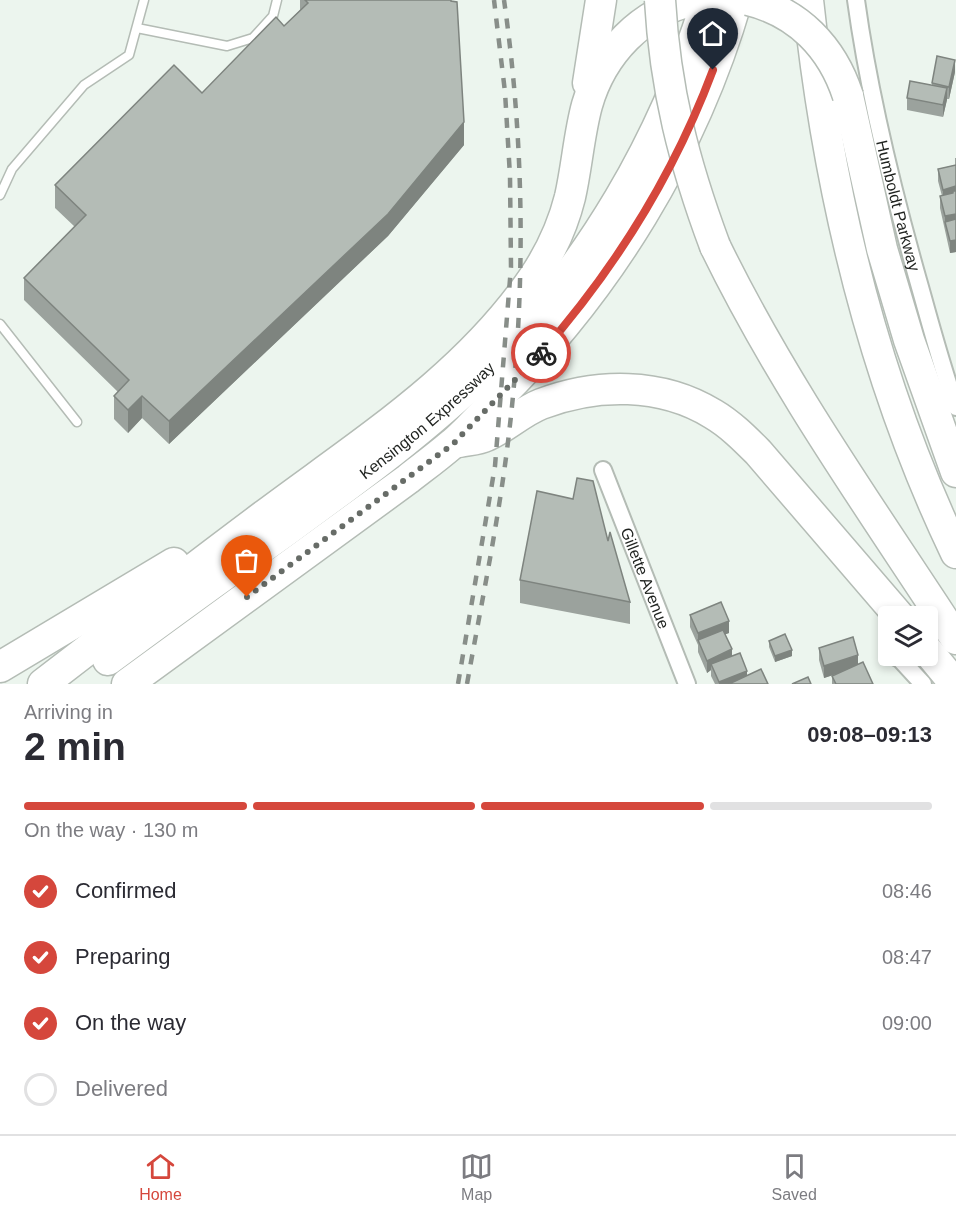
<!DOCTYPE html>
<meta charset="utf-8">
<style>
:root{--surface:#fff;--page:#f7f7f7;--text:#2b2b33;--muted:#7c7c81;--line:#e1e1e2;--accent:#d5473c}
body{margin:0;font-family:Helvetica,sans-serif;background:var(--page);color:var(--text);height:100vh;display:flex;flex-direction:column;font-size:22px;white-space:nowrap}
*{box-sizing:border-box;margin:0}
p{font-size:20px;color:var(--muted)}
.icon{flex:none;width:33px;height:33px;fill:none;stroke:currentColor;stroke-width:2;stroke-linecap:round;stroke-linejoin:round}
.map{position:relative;height:684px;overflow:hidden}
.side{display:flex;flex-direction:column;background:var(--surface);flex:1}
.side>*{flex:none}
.controls{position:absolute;left:878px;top:606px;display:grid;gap:12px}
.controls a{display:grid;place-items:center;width:60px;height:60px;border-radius:6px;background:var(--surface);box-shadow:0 3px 9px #0003;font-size:30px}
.pin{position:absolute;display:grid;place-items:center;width:51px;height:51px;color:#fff;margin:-62px -26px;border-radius:50% 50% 50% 0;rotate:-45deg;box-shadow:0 0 6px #0007}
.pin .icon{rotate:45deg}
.courier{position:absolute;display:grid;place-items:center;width:60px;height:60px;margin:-30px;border:4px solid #d5473c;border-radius:50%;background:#fff;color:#222;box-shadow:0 2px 8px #0007}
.head em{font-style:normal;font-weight:800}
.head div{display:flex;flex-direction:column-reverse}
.head{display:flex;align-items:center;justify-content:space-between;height:102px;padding:0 24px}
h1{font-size:39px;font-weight:800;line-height:45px}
.bar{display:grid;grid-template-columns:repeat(4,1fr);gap:9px 6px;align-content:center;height:72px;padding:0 24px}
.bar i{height:8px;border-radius:4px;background:var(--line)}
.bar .current{background:var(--accent)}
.bar p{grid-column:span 4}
ol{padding:0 24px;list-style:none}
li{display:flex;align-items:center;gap:18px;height:66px}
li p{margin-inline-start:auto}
li .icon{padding:6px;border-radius:50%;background:var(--accent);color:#fff;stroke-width:4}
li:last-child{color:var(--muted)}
li i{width:33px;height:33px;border:3px solid var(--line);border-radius:50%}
.tabs{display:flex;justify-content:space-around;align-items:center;height:84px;border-top:2px solid var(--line);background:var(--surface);font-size:16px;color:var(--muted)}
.tabs a{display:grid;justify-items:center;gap:3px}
.tabs .current{color:var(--accent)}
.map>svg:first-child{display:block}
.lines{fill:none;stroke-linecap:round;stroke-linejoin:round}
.service-casing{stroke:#b4bcb5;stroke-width:11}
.minor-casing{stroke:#b4bcb5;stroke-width:20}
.motorway-casing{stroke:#b4bcb5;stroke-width:33}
.service{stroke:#fff;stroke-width:8}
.minor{stroke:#fff;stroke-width:16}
.motorway{stroke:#fff;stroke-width:30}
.rail{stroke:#888e89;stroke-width:4.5;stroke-dasharray:10 10;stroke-linecap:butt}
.motorway-bridge-casing{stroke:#b4bcb5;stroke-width:33;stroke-linecap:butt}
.motorway-bridge{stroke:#fff;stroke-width:30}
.wall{fill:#9ba29d}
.shaded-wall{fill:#7e847f}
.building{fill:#b4bcb6;stroke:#7e847f;stroke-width:1.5}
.done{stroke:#676c67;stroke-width:6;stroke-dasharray:0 10.8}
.route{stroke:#d5473c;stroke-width:8}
.labels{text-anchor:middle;stroke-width:6;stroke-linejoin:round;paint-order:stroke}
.street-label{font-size:16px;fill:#1f221f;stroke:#ecf5ee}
</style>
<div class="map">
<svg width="956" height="684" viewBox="0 0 956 684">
<rect width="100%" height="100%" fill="#ecf5ee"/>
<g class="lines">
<defs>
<path id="service" d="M137,28L227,46L253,38L273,16L277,0
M0,195L12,169L84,85L129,55L144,0
M0,324L77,422"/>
<g id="minor">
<path id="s1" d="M856,0C869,95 892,188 918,280C930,322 941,365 956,407"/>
<path id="s2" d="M603,470L687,684"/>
<path d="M894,656L900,659L923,684"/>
</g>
<g id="motorway">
<path d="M808,0C828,190 873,380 956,553"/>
<path d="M588,83L601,0"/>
<path d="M848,96L882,249L909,340L956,472"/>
<path d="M715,246C782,384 872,510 956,639"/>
<path d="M459,442C468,440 478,440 486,436C505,428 521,412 541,404C596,383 661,382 713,414C730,424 744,438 758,452L899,616"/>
<path d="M927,650L955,684"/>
<path id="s3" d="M108,660C166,617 224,575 283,533C353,482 424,431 486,370C590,267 664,139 707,0"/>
<path d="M0,667L174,563"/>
<path d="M43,684C117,627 191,570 266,514C361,443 466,377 534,277C550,253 563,225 570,197C577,166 579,134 587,105C602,53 641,12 694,0"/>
<path d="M127,684L408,479C422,468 437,457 451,445C467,432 481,415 496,400C608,290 693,152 737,0"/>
</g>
</defs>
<use href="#service" class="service-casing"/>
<use href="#minor" class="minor-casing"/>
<use href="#motorway" class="motorway-casing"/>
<use href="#service" class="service"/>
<use href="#minor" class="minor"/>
<use href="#motorway" class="motorway"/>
<path class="rail" d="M458,684L495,466L511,267L510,176L505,92L494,0
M467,684C480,611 495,538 505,465C526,311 526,154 504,0"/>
<defs>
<path id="motorway-bridge" d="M660,0C665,89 684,163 715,246
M748,0C798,12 832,47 848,96"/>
</defs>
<use href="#motorway-bridge" class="motorway-bridge-casing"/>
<use href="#motorway-bridge" class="motorway-bridge"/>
</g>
<path class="wall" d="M300,0H451L464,145L388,236L169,444L142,418L128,433L114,419V396L118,392L24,300V278L75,227L55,208V185L202,93L284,26L300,10Z
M955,72L949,99H947L943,117L907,110V98L932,85V83Z
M955,158H956V252L950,253L940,208V196H942L938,181V169L955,165Z
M608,541L630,602V624L520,603V580Z
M690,615L729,633L725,634L732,656L747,676L768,684H715L711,676V670L707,673L698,652V645L690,627Z
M769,641L792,656L775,662L769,647Z
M819,648L858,664L873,684H832V676L839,673L824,678L819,660Z"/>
<path class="shaded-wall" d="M955,60V72L949,99V87Z
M947,88V100L943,117V105Z
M464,122V145L388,236L169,444V421Z
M956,186V198L943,202V190Z
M956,214V226L945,222V216Z
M956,240V252L950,253V241Z
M142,396V418L128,433V410Z
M729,621V633L700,644L698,640V645V633Z
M732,649V662L711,664V670L707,673V661Z
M792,650V656L775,662V656Z
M858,655V667L824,678V666Z
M747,671V683L745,684H719V682Z"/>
<path class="building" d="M305,0H451V1L457,2L464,122L388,214L169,421L142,396L128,410L114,396L129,380L24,278L86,215L55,185L174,65L202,93L276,17L284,26L308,3Z
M937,56L955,60L949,87L932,83Z
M910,81L947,88L943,105L907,98Z
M956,165V186L943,190L938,169Z
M953,191H956V214L945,216L940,196L953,193Z
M956,219V240L950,241L945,222Z
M577,478L593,481L608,541L610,532L630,602L520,580L537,491L573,499Z
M721,602L729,621L698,633L690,615Z
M723,630L732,649L707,661L698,640Z
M785,634L792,650L775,656L769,641Z
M853,637L858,655L824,666L819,648Z
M740,653L747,671L719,682L711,664Z
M863,662L873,684H836L832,676Z
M761,669L768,684H729Z
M808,677L811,684H792Z"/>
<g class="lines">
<path class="done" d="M247,597L453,444L541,353"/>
<path class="route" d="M541,353C614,270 674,174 713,70"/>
</g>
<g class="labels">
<g class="street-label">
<text dy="6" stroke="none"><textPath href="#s1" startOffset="210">Humboldt Parkway</textPath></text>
<text dy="6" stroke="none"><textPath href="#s3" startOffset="399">Kensington Expressway</textPath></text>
<text dy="6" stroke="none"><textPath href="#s2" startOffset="116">Gillette Avenue</textPath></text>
</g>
</g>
</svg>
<div class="controls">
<a><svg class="icon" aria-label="layers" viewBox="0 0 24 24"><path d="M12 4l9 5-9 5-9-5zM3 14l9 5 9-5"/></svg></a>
</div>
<div class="pin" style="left:247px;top:597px;background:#ea580c"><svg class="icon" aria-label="bag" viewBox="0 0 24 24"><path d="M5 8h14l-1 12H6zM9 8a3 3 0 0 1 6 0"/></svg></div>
<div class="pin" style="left:713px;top:70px;background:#1f2937"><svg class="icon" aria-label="home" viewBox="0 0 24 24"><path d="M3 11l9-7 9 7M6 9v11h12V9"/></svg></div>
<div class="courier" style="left:541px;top:353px"><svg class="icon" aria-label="bike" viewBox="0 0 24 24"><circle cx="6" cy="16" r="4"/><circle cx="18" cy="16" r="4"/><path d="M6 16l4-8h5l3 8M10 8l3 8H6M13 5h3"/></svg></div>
</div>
<section class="side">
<div class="head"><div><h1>2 min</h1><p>Arriving in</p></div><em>09:08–09:13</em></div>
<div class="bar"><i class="current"></i><i class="current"></i><i class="current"></i><i></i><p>On the way · 130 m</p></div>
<ol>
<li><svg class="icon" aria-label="check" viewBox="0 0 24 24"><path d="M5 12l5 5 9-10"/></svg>Confirmed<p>08:46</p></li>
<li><svg class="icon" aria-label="check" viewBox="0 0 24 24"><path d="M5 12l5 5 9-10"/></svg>Preparing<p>08:47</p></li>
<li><svg class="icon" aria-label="check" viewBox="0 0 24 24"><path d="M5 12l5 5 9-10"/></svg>On the way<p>09:00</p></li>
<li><i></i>Delivered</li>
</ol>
</section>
<nav class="tabs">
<a class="current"><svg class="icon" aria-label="home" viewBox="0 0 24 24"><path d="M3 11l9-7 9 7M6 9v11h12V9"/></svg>Home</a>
<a><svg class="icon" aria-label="map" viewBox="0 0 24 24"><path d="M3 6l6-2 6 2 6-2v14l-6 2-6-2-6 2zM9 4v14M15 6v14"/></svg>Map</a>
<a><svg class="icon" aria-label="saved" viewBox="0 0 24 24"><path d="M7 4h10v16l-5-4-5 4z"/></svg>Saved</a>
</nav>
